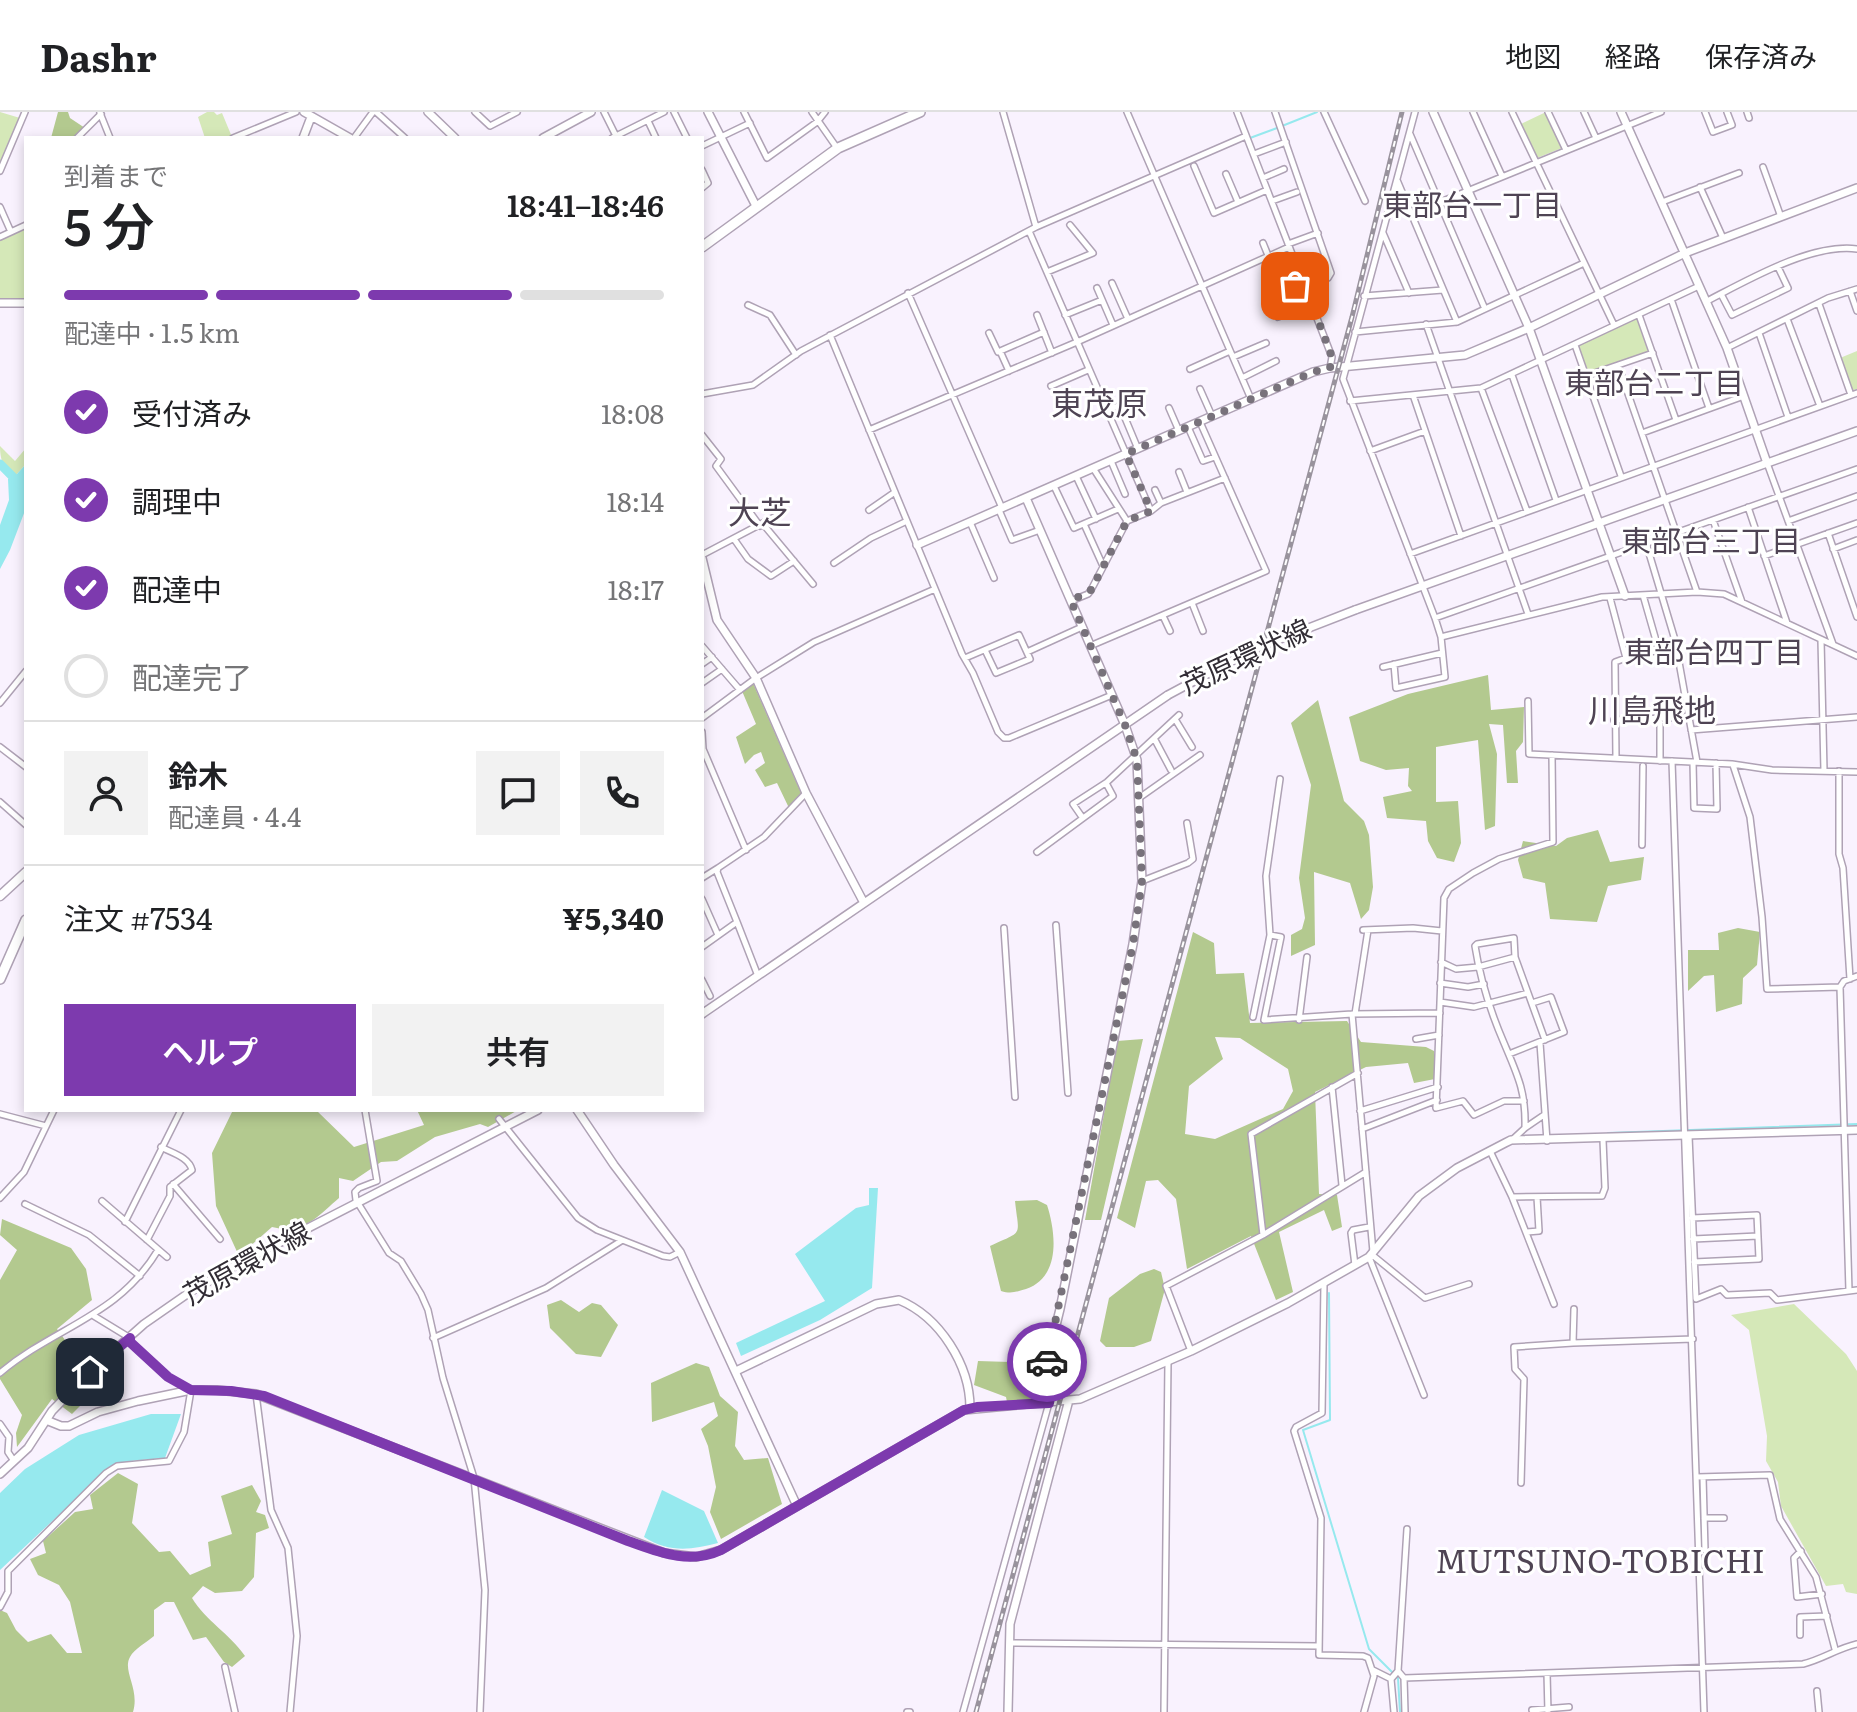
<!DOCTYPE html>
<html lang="ja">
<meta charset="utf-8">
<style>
:root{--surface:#fff;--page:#f2f2f2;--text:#202124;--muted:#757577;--line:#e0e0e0;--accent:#7d3aae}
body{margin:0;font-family:Literata,"Noto Sans JP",serif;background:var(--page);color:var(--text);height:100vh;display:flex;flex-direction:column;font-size:30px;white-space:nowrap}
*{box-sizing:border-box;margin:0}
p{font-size:26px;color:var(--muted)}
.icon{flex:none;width:44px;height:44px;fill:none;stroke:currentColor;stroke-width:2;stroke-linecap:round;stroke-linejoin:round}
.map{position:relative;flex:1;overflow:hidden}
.sheet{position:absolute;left:24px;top:24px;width:680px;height:976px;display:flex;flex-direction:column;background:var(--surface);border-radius:0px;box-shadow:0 4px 12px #0003}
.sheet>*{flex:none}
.pin{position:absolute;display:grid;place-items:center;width:68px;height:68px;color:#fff;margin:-34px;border-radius:16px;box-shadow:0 4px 12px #0006}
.courier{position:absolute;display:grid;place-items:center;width:80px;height:80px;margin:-40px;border:6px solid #7d3aae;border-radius:50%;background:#fff;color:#222;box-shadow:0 2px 10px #0007}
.headline em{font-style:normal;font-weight:600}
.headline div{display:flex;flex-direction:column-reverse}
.headline{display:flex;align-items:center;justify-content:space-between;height:136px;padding:0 40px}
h1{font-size:52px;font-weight:600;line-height:60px}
.bar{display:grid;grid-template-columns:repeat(4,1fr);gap:12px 8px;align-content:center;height:96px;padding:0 40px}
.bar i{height:10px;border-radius:6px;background:var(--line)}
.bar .selected{background:var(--accent)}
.bar p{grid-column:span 4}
.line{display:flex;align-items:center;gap:20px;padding:0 40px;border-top:2px solid var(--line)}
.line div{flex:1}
.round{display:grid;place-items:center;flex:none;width:84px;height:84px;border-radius:0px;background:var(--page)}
ol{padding:0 40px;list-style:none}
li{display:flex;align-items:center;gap:24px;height:88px}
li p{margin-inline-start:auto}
li .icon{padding:8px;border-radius:50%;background:var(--accent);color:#fff;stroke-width:4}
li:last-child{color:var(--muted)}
li i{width:44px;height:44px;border:4px solid var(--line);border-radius:50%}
.primary-button{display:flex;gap:16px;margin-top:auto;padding:16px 40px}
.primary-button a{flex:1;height:92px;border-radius:0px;background:var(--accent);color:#fff;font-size:32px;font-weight:600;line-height:92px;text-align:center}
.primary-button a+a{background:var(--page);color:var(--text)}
header{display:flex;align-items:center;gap:48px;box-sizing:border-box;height:112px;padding:0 40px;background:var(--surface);border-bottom:2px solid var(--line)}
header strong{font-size:38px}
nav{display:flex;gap:44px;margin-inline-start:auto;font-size:28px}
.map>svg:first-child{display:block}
.green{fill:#d5e8b8}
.forest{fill:#b3c98f;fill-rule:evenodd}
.water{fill:#96e9ee}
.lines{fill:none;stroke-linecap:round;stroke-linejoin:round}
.stream{stroke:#96e9ee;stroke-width:2}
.river{stroke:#96e9ee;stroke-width:9}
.street-casing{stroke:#afa2b5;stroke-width:8}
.secondary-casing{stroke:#afa2b5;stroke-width:10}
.primary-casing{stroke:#afa2b5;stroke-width:11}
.highway-casing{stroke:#afa2b5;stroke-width:12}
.street{stroke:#fff;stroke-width:5}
.secondary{stroke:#fff;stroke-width:7}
.primary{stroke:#fff;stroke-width:8}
.highway{stroke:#fff;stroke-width:9}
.rail-casing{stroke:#99939d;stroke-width:5}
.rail{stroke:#fff;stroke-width:2;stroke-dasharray:6;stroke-linecap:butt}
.secondary-bridge-casing{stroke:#afa2b5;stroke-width:10;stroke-linecap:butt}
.secondary-bridge{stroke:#fff;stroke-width:7}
.done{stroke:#78727b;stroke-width:8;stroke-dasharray:0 14.4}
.route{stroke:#7d3aae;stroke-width:10}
.labels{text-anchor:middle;stroke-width:6;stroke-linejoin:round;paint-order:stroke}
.street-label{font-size:28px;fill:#322d35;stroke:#fff}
.neighbourhood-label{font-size:30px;fill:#4f4454;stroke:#fff}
.quarter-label{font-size:32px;fill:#4f4454;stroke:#fff}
</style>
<header>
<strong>Dashr</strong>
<nav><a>地図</a><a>経路</a><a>保存済み</a></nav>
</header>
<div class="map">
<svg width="1857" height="1600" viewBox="0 0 1857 1600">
<rect width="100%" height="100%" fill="#f9f2fe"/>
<path class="green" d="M0,0L20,6L0,54Z
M207,0H214L217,3L222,1L232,25L205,26L198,5Z
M1546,0L1562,36L1537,46L1521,12Z
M26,115V189H0V126Z
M1638,205L1651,240L1587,262L1578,233Z
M1857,239V277L1853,278L1840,246Z
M0,334L15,349L26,336V352L16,363C3,360 0,346 0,334Z
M1794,1192L1846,1242L1857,1259V1482L1846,1480L1843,1472L1826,1474L1781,1394L1778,1370L1766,1349L1767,1324L1749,1218L1731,1203Z"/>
<path class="forest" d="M58,0H68L70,6L85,16L76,26H51Z
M1488,563L1491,598L1524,595L1523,630L1516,639L1518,671H1507L1503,613L1489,612L1497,642L1495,714L1485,718L1478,628L1436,635V690L1458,689L1461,731L1454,750L1437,746L1428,729L1426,709L1387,706L1383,685L1412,679L1408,674L1409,656L1386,658L1360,649L1349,605L1408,582Z
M753,571L802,683L789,696L777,671L765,675L755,658L765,651L761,640L754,643L745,652L736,625L756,612L742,579Z
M1318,588L1344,689L1364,709L1369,723L1373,775L1369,798L1361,807L1350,771L1314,760L1315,833L1291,844V823L1302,817L1305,806L1299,766L1311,673L1291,611Z
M1598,718L1610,750L1644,745L1641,768L1608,774L1597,810L1550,807L1545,771L1523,766L1518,748L1523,729L1556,734L1567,726Z
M1738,816L1760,820L1757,853L1743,866L1742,892L1716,900L1714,863L1704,864L1688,879V838H1719L1718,821Z
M1193,820L1214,831L1216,862L1244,861L1250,911L1347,909L1361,930L1426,935L1434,939L1435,967L1414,971L1408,951L1366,955L1315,980L1319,1082L1337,1083L1342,1115L1332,1119L1324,1098L1279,1120L1293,1180L1276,1188L1251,1124L1187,1157L1176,1087L1158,1068L1146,1069L1135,1116L1117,1106ZM1215,925L1240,926L1288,957L1293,979L1283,997L1215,1027L1185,1022L1189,974L1223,947Z
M1143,927L1101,1108H1085L1117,929Z
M233,998H316L354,1035L424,1013L417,998H518L488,1015L480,1012L435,1025L397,1049L381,1050L353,1069L339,1066V1086C317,1105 303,1123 272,1115L239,1144L216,1094L212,1041Z
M1037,1088L1047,1093C1056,1121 1061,1165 1026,1177C1016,1180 1011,1182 1001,1179L990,1134C1024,1118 1019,1126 1015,1089Z
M2,1107L71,1136L86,1157L92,1188L57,1217L99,1275L72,1302L52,1287L17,1335L16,1321L22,1303L0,1267V1168L17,1138L0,1123Z
M1154,1157L1161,1160L1165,1177L1151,1229L1134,1235H1106L1100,1229L1109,1186L1140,1162Z
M561,1188L579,1200L592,1191L601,1193L618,1213L601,1245L576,1242L550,1216L547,1193Z
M978,1249L1041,1251L1048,1268L1049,1284L1046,1288L1007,1290L1006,1285L974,1273Z
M696,1251L709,1255L720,1284L738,1300L735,1334L744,1348L768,1346L782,1392L721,1427L710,1400L716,1375L708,1334L701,1317L718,1304L714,1290L652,1310L651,1271Z
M118,1361L138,1372L132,1411L159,1440L170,1439L190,1463L211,1454L208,1430L232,1422L221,1384L252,1373L261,1389L256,1400L265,1403L269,1416L256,1421L254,1465L242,1479L215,1481L203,1474L192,1486C206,1509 230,1522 245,1544L232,1555L224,1550L206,1525L193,1528L174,1490H165L154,1498V1524C147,1530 134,1537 130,1545C122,1559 140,1577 133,1600H0V1498L7,1501L16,1518L28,1530L51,1522L67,1541H82L70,1490L59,1473L38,1463L30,1447L46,1441L43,1429L75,1400L93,1397L90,1383Z"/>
<path class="water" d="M26,352V396L10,438L0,457V413L9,388L8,367L16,363Z
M869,1076H878L872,1176L820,1208L741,1244L736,1231L825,1189L795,1142L856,1096L869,1093Z
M151,1302H181L165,1346L130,1349L108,1357L0,1458V1381L25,1357L79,1323Z
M662,1378L704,1399L718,1431C691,1438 669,1441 644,1425Z"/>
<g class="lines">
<path class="stream" d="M1282,14L1317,0
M1250,26L1277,16
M1608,1021L1857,1012
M1329,1181L1330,1308L1303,1318L1369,1537L1398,1566L1400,1600"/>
<path class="river" d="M0,352L20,372"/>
<defs>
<path id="street" d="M376,0L405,26
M475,0L490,14L517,0
M604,0L616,24
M674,0L687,26
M744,0L767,46L817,10L825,0
M812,0L837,36
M1003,0L1036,115
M1127,0L1251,287
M1237,0L1332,245L1330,256
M1275,0L1331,161L1328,166L1306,177
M1324,0L1365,89
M1473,0L1502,64
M1512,0L1614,213
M1548,0L1566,38
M1584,0L1596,26
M1705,0L1713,20L1732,13L1727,0
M1747,0L1749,6
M100,1L110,26
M648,9L656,26
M1410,22L1485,197
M77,26L101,2
M233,26L296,0
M354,26L373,0
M612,26L664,0
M702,34L750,11
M1254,42L1286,30
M1194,54L1214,101L1267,78
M1763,55L1781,105
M702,58L708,71L702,76
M0,59L25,0
M1226,62L1238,90
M1263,66L1284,57
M1397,68L1457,210
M1700,75L1723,126
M1272,89L1297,80
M1662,90L1739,61
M0,95L11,120
M1411,102L1661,0
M1029,119L1151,399
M1383,121L1409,181
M0,125L26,113
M1263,131L1291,200
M1288,132L1318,121
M1047,160L1093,141L1070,113
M1112,171L1128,207
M1097,176L1113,213
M1850,179L1857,199
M908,181L1002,396
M1721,182L1732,203L1788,176L1778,155
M1364,184L1443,178
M1671,187L1709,296
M1707,189C1748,168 1811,131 1857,137
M1819,192L1851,283
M748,193L770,203L796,243
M1037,203L1052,241
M1065,203L1102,188
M1639,203L1676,308
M1278,205L1302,196L1295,174
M1787,207L1820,294
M1426,212L1528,502
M1355,220L1457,210L1584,151
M989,221L998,240L1044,220
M1759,221L1788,305
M830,223L962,542L973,561L998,620L1004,626H1009L1112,583
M1575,233L1621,364
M1727,236L1828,186L1857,177
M1000,239L1009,259
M1233,245L1266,231
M1618,253L1697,480
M1190,257L1230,239
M1512,263L1556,388
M1586,264L1653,241
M1242,266L1276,249
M1051,274L1088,258
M1481,276L1527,399
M1200,277L1212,304
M702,282L753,273L801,239L1036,115L1246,24
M1413,283L1461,424
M1350,289L1481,276L1699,174
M1169,296L1179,319
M1107,297L1120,294L1138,337
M1188,315L1203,349L1215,345
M869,318L1077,230L1289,135
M1642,321L1744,284
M702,323L721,347L716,354L760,414
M1370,339L1425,319
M1111,349L1125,382
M1767,351L1833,532
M1093,356L1127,409
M1179,360L1187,380
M1076,364L1096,407
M1054,374L1074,416L1118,397
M1155,378L1161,391
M1748,395L1787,511
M869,398L895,380
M999,398L1012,428L1040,418
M1713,408L1742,490
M1788,409L1857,384
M970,410L994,466
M763,412L813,472
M1084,412L1103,454
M1828,421L1857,505
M734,427L748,447L771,464L794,449
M1646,431L1675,528L1697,650
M1833,437L1857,428
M1410,442L1857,281
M702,443L778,403
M1764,444L1857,411
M834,451L871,426L907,409
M1610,486L1626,546
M1071,489L1088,482L1091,478L1127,409L1151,399L1161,391L1225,366
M1192,491L1203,519
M1163,504L1170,519
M1435,506L1857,357
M1441,525L1602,485L1697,480L1724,482L1857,544
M1821,528L1824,659
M702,534L740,578
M1090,534L1266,459L1200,310
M1027,540L1082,515
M965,546L1019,523L1030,547L996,561L985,538
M702,552L712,545
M1394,552L1396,576L1445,565L1441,525L1435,506L1343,267L1415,0
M1383,555L1442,541
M702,571L722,557
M1528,589L1529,642L1732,652L1772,658L1857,660
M0,591L26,559
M702,606L756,566L814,530L935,477
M1175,607L1192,635
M1614,608L1689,605
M1691,618L1857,605
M702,620L703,637L746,738
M1155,628L1171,658
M0,635L26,655
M1616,646L1615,550L1626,546H1661L1643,483
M1660,649V606
M1672,649L1704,1600
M1693,650L1694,696L1717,697L1716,651
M1733,653L1750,705L1762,805L1767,877L1840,875L1844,869L1857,864
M1839,659V742L1843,756L1850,867
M1280,667L1266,764L1270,823L1281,825L1264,908L1352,902L1440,901
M1139,686L1200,643
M0,690L26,713
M1082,705L1073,692L1107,670L1179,603
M1642,733L1643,654
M1037,740L1113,684L1106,671
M702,766L718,756
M1142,769L1188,751L1193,747L1187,711
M702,787L718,823
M737,810L758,864
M1056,813L1068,981
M1004,816L1015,985
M1363,818L1413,816L1442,819
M702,835L737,810L717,760L718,756L764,725L806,681
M1441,850L1456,857L1478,855L1515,845L1545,928
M702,868L710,884
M1440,871L1468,875L1484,872
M1840,875L1849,1179
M1440,890L1474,895L1528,881
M1352,902L1373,1140
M1355,902L1368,818
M1253,905L1270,823
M1299,908L1307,845
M1416,927L1439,923
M1540,931L1547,1029
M1509,942L1564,920L1551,885L1532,891
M1332,975L1342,1073
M1524,989H1504L1474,1003L1463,989L1436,996L1444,786L1449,777L1473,761L1499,747L1553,730L1552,643
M365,998L377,1069L359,1076L355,1080L356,1088L389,1141L401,1149L421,1182L428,1198L443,1266L474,1366L485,1478L480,1600
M1360,999L1438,975
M0,1002L46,1014
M499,1007L578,1106L597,1118L663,1144L670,1145L680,1140
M1525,1016L1544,1003
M1362,1017L1437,988
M1689,1024L1696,1187L1721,1177L1727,1183L1770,1181L1777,1188L1857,1178
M1512,1028L1525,1016C1526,980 1518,964 1504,931C1491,901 1480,866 1475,834L1477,832L1514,826L1515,845
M1490,1039L1512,1085L1554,1192
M173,1072L220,1127
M1512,1085L1602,1084L1605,1076L1603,1028
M0,1086L24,1060L54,998
M102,1089L167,1145
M25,1092L89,1123L140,1164
M1692,1106L1757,1103L1759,1147L1694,1150
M125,1110L181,998
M1527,1120L1539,1119L1537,1085
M1263,1123L1251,1022L1358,961
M1693,1127L1758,1124
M147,1128L170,1084V1075L192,1058C189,1045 172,1041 161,1035
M1371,1142L1425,1186L1469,1172
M1369,1145L1424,1283
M1355,1153L1351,1121L1353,1118L1369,1115
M1324,1172L1322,1301L1296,1315L1294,1319L1321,1406L1319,1543L1363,1544L1368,1546L1374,1564L1364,1600
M1574,1197L1573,1231L1693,1227
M433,1226L546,1176L621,1129
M1191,1239L1166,1174L1263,1123L1366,1060
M0,1261C56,1214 118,1205 158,1138
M256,1282L271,1398L288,1436L297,1524L290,1600
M0,1312L9,1325L8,1340L14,1349
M1697,1365L1770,1363L1780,1407L1816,1465L1835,1537
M1703,1365L1705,1438
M1521,1371L1524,1267L1515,1257L1514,1235L1573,1231
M1704,1406H1724
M1801,1439L1794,1446L1797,1485L1822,1482
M0,1495L8,1480V1459L106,1361L117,1354L169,1349L184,1320L191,1278L168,1265L130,1230V1226L94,1204
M1800,1523V1505L1827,1504
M1010,1531L1319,1534
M225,1555L235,1600
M1373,1558L1391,1567
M1398,1559L1404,1566L1803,1552C1823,1547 1836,1537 1857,1532
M1547,1561L1548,1600
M1404,1566L1405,1600
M1391,1567L1398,1559L1407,1417
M1391,1567L1394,1600
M1817,1579L1819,1600
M1532,1598L1569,1595
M907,1600H910
M963,1600L1049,1291
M1164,1600L1168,1250"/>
<path id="secondary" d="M304,0L350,26
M428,0L455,26
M708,0L756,94
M1433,0L1529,216L1625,484
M1621,0L1727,236L1767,351
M303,26L311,5
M543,26L591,0
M0,191H26
M1026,386L1125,613L1137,648L1142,769L1133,832L1060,1197L1046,1254L1052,1276L1049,1291
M917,433L1313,260L1330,256L1465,243L1529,216L1685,141L1857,76
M702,446L717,508L756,566L806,681L864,791
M1355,498L1857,319
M702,902L1168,583
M577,998L614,1053L680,1140L797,1394
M736,1259L876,1192L899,1188C940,1205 970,1253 970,1296
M46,1308L61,1314H69L98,1300L138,1289L191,1278H217L256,1282L664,1441L696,1445L721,1438L964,1298L1080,1287L1191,1239L1288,1191L1369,1145L1419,1084L1457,1056L1505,1031L1511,1028L1857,1018
M0,1362L28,1336L52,1299L90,1260L144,1212L190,1180L236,1153L538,998
M1008,1600L1010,1512L1069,1288"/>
<path id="primary" d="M0,784L26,760"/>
<path id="highway" d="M702,135L838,36L920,0
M0,867L26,808"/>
</defs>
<use href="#street" class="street-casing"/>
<use href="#secondary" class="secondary-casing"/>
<use href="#primary" class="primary-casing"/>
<use href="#highway" class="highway-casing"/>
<use href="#street" class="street"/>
<use href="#secondary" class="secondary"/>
<use href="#primary" class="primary"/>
<use href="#highway" class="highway"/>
<defs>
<path id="rail" d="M976,1600L1352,205L1402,0"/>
</defs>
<use href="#rail" class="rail-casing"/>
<use href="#rail" class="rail"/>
<defs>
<path id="secondary-bridge" d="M1168,583L1252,538L1355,498"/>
</defs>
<use href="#secondary-bridge" class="secondary-bridge-casing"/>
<use href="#secondary-bridge" class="secondary-bridge"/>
</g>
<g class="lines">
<path class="done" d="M1047,1250L1133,832L1142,769L1137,648L1125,613L1071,489L1091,478L1127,409L1151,399L1126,342L1313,260L1330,256L1332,245L1304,171L1295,174"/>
<path class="route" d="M90,1260L130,1226V1230L168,1265L191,1278L231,1279L264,1284L628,1429C659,1440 689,1453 721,1438L964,1298L977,1295L1049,1291L1052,1276L1047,1250"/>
</g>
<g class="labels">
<g class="street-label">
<text transform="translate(1246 545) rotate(-25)" y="10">茂原環状線</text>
<text transform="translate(247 1151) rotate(-29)" y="10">茂原環状線</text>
</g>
<g class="neighbourhood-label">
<text x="1472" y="104">東部台一丁目</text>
<text x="1654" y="282">東部台二丁目</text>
<text x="1711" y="440">東部台三丁目</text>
<text x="1714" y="551">東部台四丁目</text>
</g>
<g class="quarter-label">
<text x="1099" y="303">東茂原</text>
<text x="760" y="412">大芝</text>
<text x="1652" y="610">川島飛地</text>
<text x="1600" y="1461">MUTSUNO-TOBICHI</text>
</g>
</g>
</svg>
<div class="pin" style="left:1295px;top:174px;background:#ea580c"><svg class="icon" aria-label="bag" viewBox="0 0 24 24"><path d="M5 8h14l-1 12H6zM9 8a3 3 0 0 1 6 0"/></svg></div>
<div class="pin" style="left:90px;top:1260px;background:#1f2937"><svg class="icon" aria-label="home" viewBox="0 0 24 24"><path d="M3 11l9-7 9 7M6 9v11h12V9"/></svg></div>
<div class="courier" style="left:1047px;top:1250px"><svg class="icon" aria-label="car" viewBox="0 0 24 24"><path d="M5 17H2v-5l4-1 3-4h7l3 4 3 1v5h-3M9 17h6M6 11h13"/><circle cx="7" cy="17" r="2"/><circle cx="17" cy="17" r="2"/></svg></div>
<section class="sheet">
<div class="headline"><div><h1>5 分</h1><p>到着まで</p></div><em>18:41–18:46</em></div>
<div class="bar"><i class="selected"></i><i class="selected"></i><i class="selected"></i><i></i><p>配達中 · 1.5 km</p></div>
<ol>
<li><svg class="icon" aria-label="check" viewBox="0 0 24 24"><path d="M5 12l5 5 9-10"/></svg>受付済み<p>18:08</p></li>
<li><svg class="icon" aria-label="check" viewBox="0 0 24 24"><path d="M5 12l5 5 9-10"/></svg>調理中<p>18:14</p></li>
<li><svg class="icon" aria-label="check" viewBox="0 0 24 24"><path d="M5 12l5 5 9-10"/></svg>配達中<p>18:17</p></li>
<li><i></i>配達完了</li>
</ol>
<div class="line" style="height:144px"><a class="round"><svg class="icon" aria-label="person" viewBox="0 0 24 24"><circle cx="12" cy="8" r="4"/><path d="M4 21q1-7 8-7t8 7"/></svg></a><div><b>鈴木</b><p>配達員 · 4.4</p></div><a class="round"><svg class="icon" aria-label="chat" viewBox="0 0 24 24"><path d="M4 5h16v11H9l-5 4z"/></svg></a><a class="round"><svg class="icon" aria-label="phone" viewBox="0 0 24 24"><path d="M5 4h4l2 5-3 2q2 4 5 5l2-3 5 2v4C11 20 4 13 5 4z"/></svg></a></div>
<div class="line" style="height:104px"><div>注文 #7534</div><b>¥5,340</b></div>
<div class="primary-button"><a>ヘルプ</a><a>共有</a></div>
</section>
</div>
